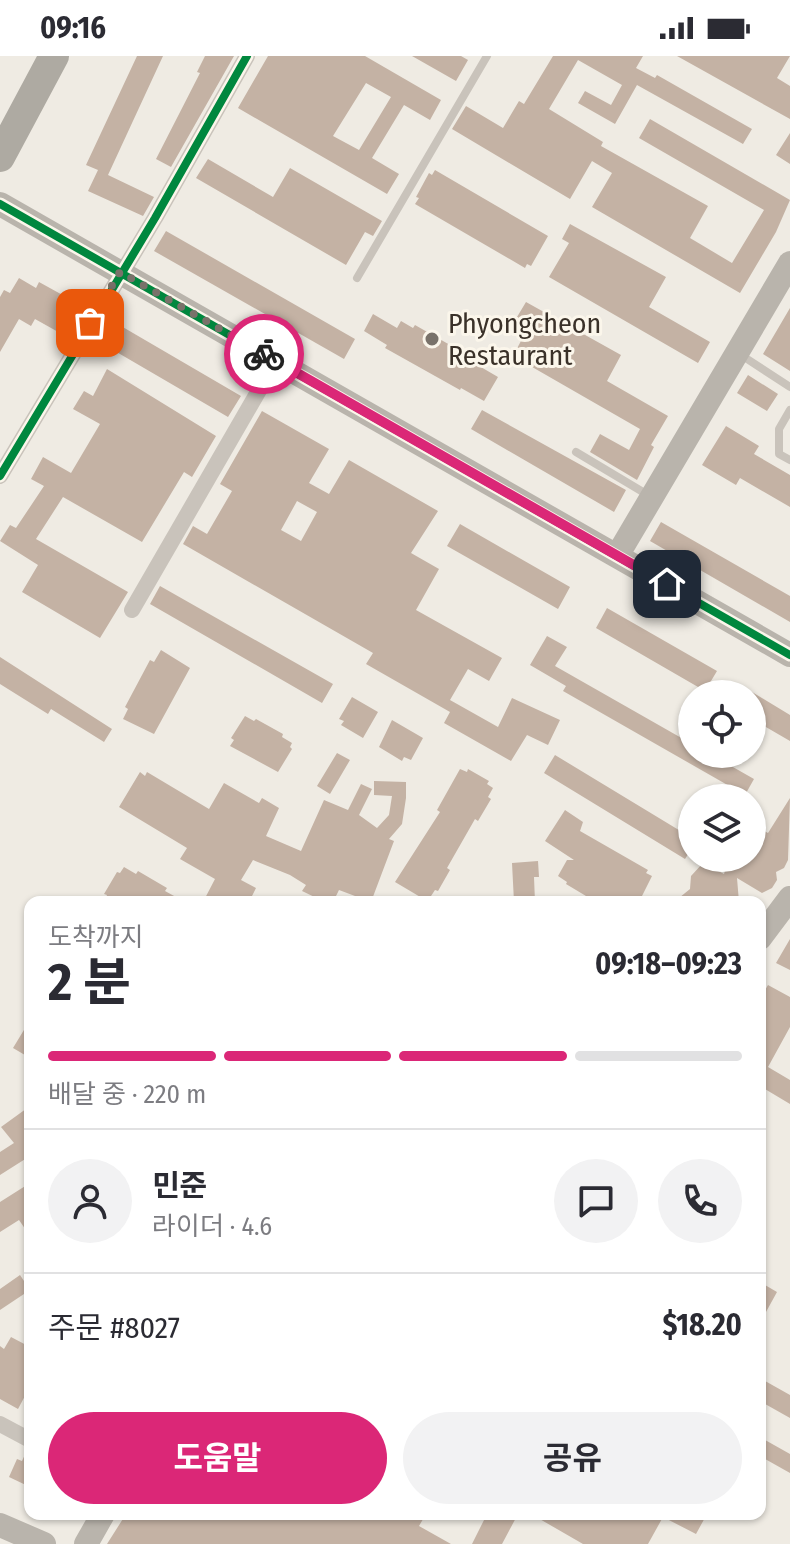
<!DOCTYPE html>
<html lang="ko">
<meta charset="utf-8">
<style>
:root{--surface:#fff;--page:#f2f2f3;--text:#2b2b33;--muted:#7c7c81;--line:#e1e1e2;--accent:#db2777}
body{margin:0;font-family:"Fira Sans Condensed","Noto Sans KR",sans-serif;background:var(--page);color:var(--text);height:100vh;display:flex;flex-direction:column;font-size:30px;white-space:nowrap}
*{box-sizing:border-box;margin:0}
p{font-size:26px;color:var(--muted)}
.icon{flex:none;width:44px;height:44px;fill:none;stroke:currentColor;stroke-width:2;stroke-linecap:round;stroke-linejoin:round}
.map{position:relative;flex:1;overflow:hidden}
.side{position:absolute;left:24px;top:840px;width:742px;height:624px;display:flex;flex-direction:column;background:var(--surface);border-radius:16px;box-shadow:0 2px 6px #0004}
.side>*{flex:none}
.tools{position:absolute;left:678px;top:624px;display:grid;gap:16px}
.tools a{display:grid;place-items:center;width:88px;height:88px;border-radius:50%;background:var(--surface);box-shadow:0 2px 6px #0004;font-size:40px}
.pin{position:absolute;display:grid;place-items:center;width:68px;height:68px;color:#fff;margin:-34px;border-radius:16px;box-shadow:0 4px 12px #0006}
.courier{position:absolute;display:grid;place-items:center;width:80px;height:80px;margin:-40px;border:6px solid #db2777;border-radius:50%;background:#fff;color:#222;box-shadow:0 2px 10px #0007}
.headline em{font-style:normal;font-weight:700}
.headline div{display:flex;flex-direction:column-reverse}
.headline{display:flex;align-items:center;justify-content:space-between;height:136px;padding:0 24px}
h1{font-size:52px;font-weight:700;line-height:60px}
.bar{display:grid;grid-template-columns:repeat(4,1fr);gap:12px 8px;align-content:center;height:96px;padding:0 24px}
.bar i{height:10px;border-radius:6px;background:var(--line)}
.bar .selected{background:var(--accent)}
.bar p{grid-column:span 4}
.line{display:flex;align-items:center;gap:20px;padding:0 24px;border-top:2px solid var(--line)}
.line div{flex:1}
.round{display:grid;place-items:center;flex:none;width:84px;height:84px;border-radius:42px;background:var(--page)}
.cta{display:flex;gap:16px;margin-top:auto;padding:16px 24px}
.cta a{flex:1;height:92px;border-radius:48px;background:var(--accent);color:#fff;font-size:32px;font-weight:700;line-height:92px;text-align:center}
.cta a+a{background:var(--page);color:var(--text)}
.status{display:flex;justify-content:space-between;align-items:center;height:56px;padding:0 40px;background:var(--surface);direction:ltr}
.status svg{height:22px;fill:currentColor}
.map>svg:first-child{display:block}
.building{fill:#c4b2a4;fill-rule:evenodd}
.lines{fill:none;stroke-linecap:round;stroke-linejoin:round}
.lane{stroke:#c9c3bb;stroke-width:8}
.street{stroke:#c9c3bb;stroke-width:16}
.secondary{stroke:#b9b4ac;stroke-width:24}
.highway{stroke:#aeaaa2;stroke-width:30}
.cycleway-casing{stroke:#fbf6eb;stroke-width:13}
.cycleway{stroke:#00873e;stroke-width:8}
.done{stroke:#79726a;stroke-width:8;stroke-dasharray:0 14.4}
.route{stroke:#db2777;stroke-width:10}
.poi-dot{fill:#79726a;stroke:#fbf6eb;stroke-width:3}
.labels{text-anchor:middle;stroke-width:6;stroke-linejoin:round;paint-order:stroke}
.poi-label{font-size:28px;fill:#3a3129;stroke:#fbf6eb;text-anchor:start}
</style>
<div class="status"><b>09:16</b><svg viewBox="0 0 49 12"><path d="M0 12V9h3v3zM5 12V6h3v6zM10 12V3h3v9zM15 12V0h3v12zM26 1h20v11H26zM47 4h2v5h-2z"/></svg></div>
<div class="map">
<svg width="790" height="1488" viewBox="0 0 790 1488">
<rect width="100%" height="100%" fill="#efebe3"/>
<path class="building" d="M137,0H163L108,119L154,141L143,160L88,135L98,114L86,109Z
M205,0H234L171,111L156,103L200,17L197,16Z
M268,0H365L441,44L430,64L404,49L372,102L399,118L387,138L238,52ZM366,27L391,41L359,94L333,80Z
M412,0H461L468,4L456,25Z
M553,0H643L636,12L655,22L657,19L752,73L743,88L637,29L615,68L578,47L585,35L611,49L622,29L578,4L549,53L603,86L601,90L708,150L690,182L732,207L764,154L639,82L650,63L790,144L776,176L740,237L592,151L612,117L592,105L570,143L452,73L466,50L503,72L519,45L524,48Z
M677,0H790L777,22L790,30V63Z
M790,77V108L776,99Z
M208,103L273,141L290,112L382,165L373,180L365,176L346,209L196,122Z
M435,114L548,180L531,210L527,208L525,212L415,148L419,142L416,141L429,117L432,119Z
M570,168L666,221L649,251L710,286L698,307L549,221L569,187L562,183Z
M166,175L355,283L344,303L154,195Z
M19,222L36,232L39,226L77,247L60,277L35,263L31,270L19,263L0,296V241L4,234L10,237Z
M526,246L621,299L607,325L668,360L651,389L654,391L637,424L590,396L600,378L629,394L640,373L513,300L530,268L517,261Z
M790,252V315L763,298Z
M373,258L397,272L401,265L413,272L415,269L464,297L462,300L498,321L484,345L461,332L460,334L385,292L387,289L364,275Z
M121,270L241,340L228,361L108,291Z
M107,313L216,380L192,421L184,416L142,486L63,441L36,483L128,536L100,582L22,536L38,509L0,485L10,469L16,472L44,430L31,423L43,401L71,417L100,368L73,353L84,335L93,340Z
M748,319L778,338L767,355L737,337Z
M482,354L626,434L614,456L471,373Z
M262,355L329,393L309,427L329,438L349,404L438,455L411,497L439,513L416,554L502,602L489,625L468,613L450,644L498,671L512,642L560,664L548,689L527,679L511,705L444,667L450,656L366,608L373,597L183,488L193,470L207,478L232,435L220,428ZM297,445L317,456L301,485L281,474Z
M726,370L759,390L754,398L790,419V451L740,422L736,429L702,409Z
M661,466L790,540V566L650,485Z
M460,468L570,531L558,553L447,490Z
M160,530L333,628L322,647L150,548Z
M607,552L717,615L705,635L596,572Z
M547,580L567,591L555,610L692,688V698H710L754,723L745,739L563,635L566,630L530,609Z
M161,594L190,612L154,678L123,663L128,653L125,651L150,604L154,606Z
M0,601L112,673L104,686L51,653L48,658L0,628Z
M752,636L790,659V685L752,663Z
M352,641L378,656L363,682L341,669L344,665L339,663Z
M245,660L254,665L256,663L283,678L282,681L292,687L290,691L292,693L278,716L230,690L234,684L231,682Z
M392,664L423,682L411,704L404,701L402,705L379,691Z
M337,697L350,704L330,738L317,730Z
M555,699L692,782V792L685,803L544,717Z
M460,713L467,716L468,713L489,725L487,728L493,732L488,741L491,743L478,765L475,763L447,812L450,814L438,835L435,834L429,843L423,840L422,842L395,826L440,756L437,754Z
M140,716L145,720L147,716L209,753L224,727L259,747L262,742L279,752L266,780L301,795L324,744L348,754L361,728L372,733L359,759L377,772L389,759L392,740L374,739V725L406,726V742L402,768L389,783L394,785L371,846L339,834L333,846H325L302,835L306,829L290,819L253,804L241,824L256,832L249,846H203L215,823L180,803L187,792L119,751Z
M790,742L788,804L784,812L776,816L777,824L772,832L762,837L737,822L739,846H674L690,833L691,820L703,807L724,818L729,802H752V768L768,777Z
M565,754L583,766L580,775L648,814L646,817L652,820L639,846H596L566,828L567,826L558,820L567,804H574L545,785Z
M538,805L539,821H534L535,846H514L512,807Z
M124,811L136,818L138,815L167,832L165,835L185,846H104L107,839L104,838L117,816L120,817Z
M790,883V914L776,907Z
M768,929L790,941V971L768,1011L790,1024V1048L760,1030V943Z
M30,964V1002L13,992Z
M30,1050V1100L0,1119V1096L14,1087L1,1071Z
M30,1127V1180L19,1164L0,1176V1146Z
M20,1219L30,1234L0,1254V1233Z
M760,1226L777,1236L760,1267Z
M11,1281L30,1291V1340L26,1338L18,1353L0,1343V1290L4,1293Z
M760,1322L790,1339V1362L760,1345Z
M760,1381L790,1398V1417L760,1400Z
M27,1394L30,1395V1431L9,1421L17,1403L22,1405Z
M126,1458H426L419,1470L451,1488H107Z
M487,1458H518L502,1488H472Z
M531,1458H707L696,1478L663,1461L648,1488H583Z"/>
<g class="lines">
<path class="lane" d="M357,222L487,0
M741,299L790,331
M790,354L779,373V398L790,404
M576,396L648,439"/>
<path class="street" d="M0,420L155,162L247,0
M132,554L276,305
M0,1368L30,1384"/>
<path class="secondary" d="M0,148L790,599
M617,500L790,207
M760,882L790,842
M0,1469L44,1488
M86,1488L103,1458"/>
<path class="highway" d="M0,101L54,0"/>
<defs>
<path id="cycleway" d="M0,148L790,599
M0,420L155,162L247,0"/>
</defs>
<use href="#cycleway" class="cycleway-casing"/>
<use href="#cycleway" class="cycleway"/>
</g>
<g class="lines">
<path class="done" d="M90,267L120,216L264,298"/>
<path class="route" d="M264,298L667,528"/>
</g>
<circle class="poi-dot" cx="432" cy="283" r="8"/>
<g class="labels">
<g class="poi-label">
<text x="448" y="277">Phyongcheon<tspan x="448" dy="32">Restaurant</tspan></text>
</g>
</g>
</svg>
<div class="tools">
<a><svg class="icon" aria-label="locate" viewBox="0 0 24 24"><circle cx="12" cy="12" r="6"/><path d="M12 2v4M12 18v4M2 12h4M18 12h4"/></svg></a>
<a><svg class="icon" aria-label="layers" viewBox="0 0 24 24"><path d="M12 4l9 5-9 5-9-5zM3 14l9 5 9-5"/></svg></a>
</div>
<div class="pin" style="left:90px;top:267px;background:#ea580c"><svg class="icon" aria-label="bag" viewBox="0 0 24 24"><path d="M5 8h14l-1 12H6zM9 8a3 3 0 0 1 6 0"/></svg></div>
<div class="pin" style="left:667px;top:528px;background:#1f2937"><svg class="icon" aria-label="home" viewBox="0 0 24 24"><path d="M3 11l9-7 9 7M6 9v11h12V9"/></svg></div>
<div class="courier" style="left:264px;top:298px"><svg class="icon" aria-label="bike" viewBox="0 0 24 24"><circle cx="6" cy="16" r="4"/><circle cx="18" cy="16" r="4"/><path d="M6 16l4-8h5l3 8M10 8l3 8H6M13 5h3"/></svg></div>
<section class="side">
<div class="headline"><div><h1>2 분</h1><p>도착까지</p></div><em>09:18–09:23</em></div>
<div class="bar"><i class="selected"></i><i class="selected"></i><i class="selected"></i><i></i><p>배달 중 · 220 m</p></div>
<div class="line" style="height:144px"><a class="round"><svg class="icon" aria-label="person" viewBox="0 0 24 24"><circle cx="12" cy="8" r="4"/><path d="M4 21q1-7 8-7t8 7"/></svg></a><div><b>민준</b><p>라이더 · 4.6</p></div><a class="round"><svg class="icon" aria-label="chat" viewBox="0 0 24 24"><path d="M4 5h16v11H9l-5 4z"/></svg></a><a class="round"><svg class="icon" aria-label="phone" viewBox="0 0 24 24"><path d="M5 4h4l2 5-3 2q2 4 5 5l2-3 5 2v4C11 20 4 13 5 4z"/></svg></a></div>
<div class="line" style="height:104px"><div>주문 #8027</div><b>$18.20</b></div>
<div class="cta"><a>도움말</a><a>공유</a></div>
</section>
</div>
